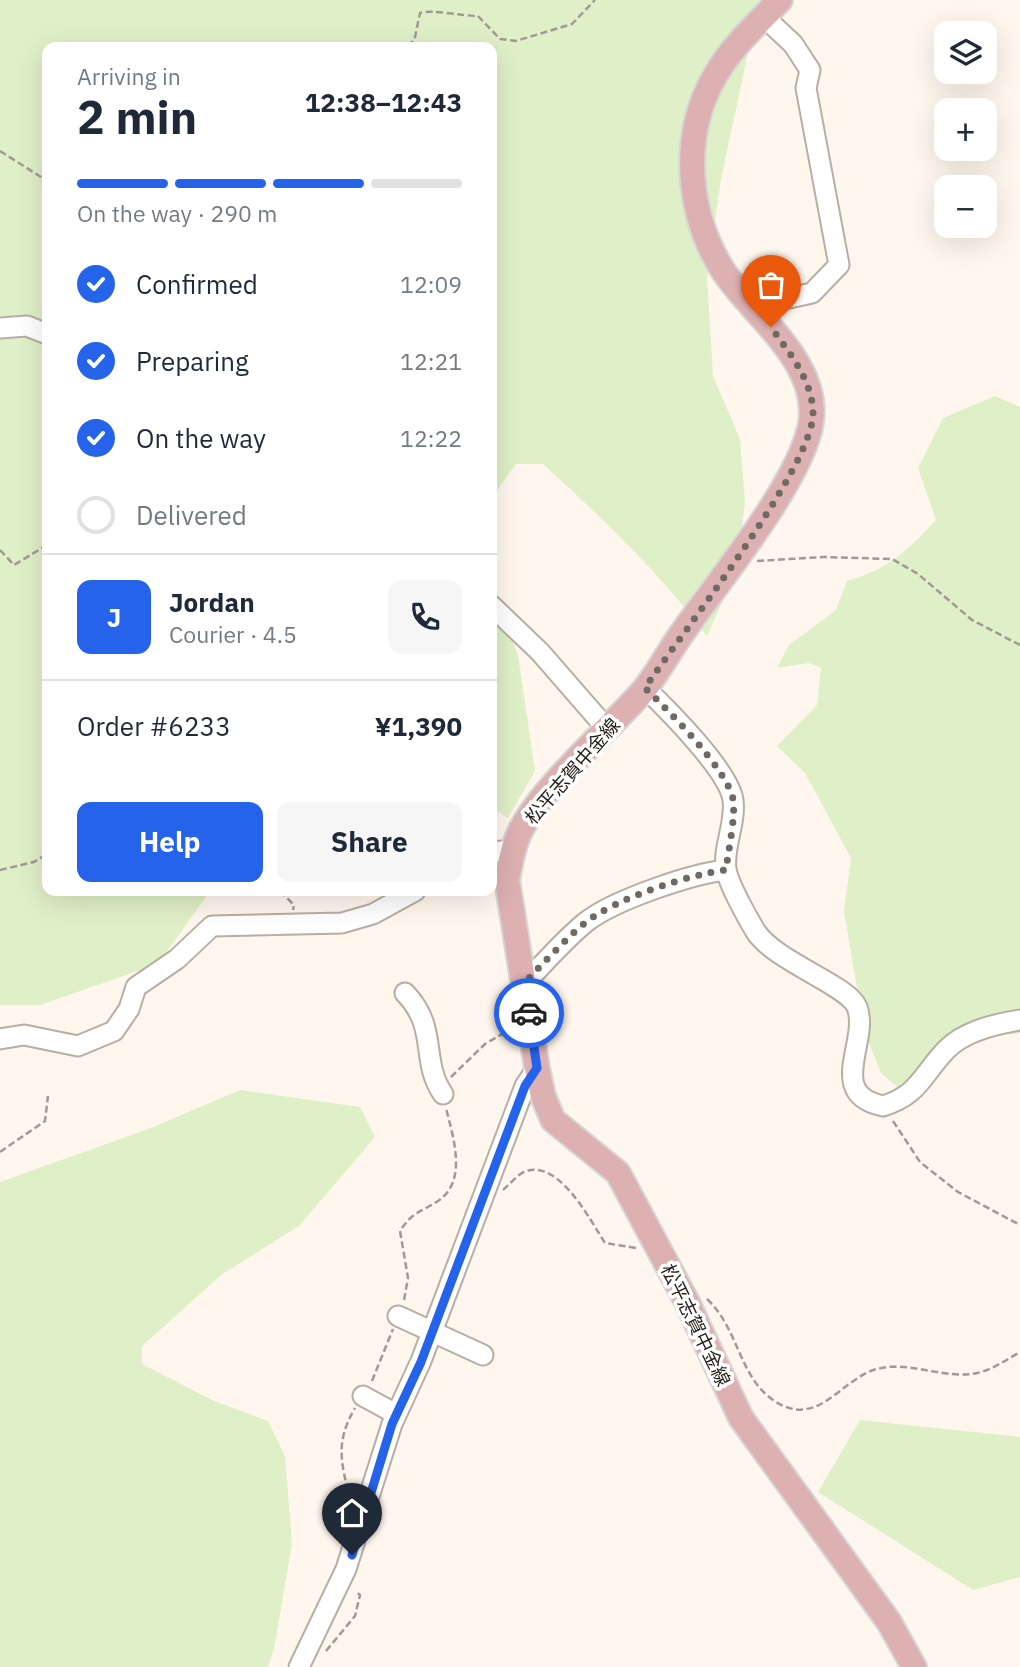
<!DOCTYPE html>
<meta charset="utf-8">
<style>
:root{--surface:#fff;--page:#f6f6f7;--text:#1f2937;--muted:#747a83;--line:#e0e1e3;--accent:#2563eb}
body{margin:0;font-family:"IBM Plex Sans","Noto Sans JP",sans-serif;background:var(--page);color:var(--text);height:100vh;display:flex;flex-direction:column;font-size:26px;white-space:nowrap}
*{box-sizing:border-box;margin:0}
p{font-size:23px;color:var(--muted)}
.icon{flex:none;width:38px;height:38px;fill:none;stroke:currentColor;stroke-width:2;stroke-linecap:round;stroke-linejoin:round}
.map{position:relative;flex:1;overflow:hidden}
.drawer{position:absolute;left:42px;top:42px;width:455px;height:854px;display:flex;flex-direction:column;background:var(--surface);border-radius:14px;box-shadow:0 7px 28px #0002}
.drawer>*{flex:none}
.controls{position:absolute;left:934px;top:21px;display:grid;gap:14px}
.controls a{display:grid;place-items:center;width:63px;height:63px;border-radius:14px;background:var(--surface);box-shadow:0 7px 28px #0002;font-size:35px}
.pin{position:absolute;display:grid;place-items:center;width:60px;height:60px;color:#fff;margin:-72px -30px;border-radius:50% 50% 50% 0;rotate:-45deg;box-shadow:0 0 7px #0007}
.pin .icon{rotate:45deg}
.courier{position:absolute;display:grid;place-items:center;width:70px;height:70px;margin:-35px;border:5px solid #2563eb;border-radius:50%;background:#fff;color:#222;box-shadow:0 2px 9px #0007}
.head em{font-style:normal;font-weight:800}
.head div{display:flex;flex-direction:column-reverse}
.head{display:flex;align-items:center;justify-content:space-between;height:119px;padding:0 35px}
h1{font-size:46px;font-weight:800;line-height:52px}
.bar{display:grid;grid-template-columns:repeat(4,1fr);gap:10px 7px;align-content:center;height:84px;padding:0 35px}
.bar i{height:9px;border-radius:5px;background:var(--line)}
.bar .selected{background:var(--accent)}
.bar p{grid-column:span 4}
.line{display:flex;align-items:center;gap:18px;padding:0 35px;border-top:2px solid var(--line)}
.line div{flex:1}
.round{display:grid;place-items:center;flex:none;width:74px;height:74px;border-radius:14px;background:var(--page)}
ol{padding:0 35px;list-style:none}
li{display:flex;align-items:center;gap:21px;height:77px}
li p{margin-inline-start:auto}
li .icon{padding:7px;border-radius:50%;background:var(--accent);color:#fff;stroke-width:4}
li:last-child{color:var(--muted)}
li i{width:38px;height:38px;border:4px solid var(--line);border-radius:50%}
.button{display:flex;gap:14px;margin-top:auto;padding:14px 35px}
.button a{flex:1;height:80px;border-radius:14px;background:var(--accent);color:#fff;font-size:28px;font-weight:800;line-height:80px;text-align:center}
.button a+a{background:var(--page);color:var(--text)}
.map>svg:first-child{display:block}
.green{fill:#dfefc7}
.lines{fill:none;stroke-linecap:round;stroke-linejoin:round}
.minor-casing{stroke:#b8aea3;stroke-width:23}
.major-casing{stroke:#d7d6d6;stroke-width:28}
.path{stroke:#a19a93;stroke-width:2.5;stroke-dasharray:7 3.5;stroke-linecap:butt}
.minor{stroke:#fff;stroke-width:19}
.major{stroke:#ddb0b2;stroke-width:24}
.done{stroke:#6f6963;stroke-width:7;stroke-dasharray:0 12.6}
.route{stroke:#2563eb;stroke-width:9}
.labels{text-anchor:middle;stroke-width:7;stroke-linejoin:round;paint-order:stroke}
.street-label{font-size:19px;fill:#211d19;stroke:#fff}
</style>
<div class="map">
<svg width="1020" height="1667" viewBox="0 0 1020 1667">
<rect width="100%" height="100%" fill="#fff6ed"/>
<path class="green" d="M0,0H773L749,48L721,179L707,277L713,376L740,439L745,503L735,574L707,636C660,573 601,517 543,464H516L492,497V47H47V891H210L158,964L40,1005H0Z
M995,396L1020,407V1033C962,1039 944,1054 902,1091L881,1073L864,1030L844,911L851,858L805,773L777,746L817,705L821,668L809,663L777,668L789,645L836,610L847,581C888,570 908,550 936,520L918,468L943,418Z
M492,591L518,655L535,771L508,818L492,808Z
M240,1090L360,1107L375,1137L299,1226L221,1275L142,1346V1364L214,1401L268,1421L285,1456L292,1544L274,1649L268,1667H0V1182L151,1128Z
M860,1420L1020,1437V1577L973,1590L818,1492Z"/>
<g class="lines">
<defs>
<path id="minor" d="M753,306L812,293L839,265L806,88L810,70L793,44L764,17
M0,328L27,326L47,334
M492,606L540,652L607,729
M645,688C667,709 729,771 733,800C736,823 723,847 726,869C728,883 748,919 756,932C776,962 848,985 857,1007C870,1041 825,1094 883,1106C919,1095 922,1075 946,1050C964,1031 995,1024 1020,1020
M492,852L513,850
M525,983C545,962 564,940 586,922C614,900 691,874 726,870
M405,993C439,1028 420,1061 443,1094
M0,1039L24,1035L78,1046L114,1031L129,1009L136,987L177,959L212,926L342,923L373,914L415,891
M398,1316L483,1355
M363,1396L396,1414
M299,1667L346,1569L392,1424L421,1361L525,1086L537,1068"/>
<path id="major" d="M780,0C757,24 731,47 715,76C680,136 687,215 724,272C755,318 824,365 810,428C796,487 721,578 685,629C670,649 659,672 643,691C608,731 540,788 519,834C512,849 510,865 507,880L537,1068L543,1096L553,1120L618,1173L687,1302L741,1418L889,1622L914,1667"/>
</defs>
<use href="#minor" class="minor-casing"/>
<use href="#major" class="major-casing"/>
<path class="path" d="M409,47L415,37L420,13C432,9 462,16 478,16L500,39L516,41L572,24L595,0
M0,151L41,177L47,189
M0,550L14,565L47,545
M757,561L824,557L892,559L918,574L972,620L1020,645
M0,870L34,862L47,854
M280,891L294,905L293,910
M451,1077L485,1044L511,1029
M893,1121L920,1162L958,1192L1020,1225
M0,1152L45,1121L48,1096
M503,1190C509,1185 517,1175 524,1172C558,1157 590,1220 605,1243L636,1248
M707,1299C739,1329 738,1375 773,1400C818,1431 841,1378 877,1369C910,1360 943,1380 977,1373C992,1370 1006,1360 1020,1352
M404,1300L408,1278L400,1231C412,1212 421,1212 438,1201C468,1181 453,1137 446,1108
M372,1381L393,1329
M350,1501C342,1463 334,1444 355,1408
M326,1651L355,1616L360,1595L355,1591"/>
<use href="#minor" class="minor"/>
<use href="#major" class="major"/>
</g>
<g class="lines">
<path class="done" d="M529,1013L525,982C545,962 564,940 586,922C615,899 690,874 726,870C728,852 736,816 733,799C727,769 668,710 645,688C680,635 815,465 813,412C812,379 789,353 771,327"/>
<path class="route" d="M352,1555L392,1424L421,1362L525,1086L537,1068L529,1013"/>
</g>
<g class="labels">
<g class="street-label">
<text transform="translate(572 771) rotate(-49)" y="7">松平志賀中金線</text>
<text transform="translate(696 1325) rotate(64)" y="7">松平志賀中金線</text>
</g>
</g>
</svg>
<div class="controls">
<a><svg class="icon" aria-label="layers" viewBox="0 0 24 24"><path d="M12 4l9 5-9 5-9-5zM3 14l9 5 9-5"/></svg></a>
<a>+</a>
<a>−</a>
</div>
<div class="pin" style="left:771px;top:327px;background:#ea580c"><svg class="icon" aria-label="bag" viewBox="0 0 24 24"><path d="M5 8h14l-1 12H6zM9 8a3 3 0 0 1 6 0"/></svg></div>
<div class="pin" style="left:352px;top:1555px;background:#1f2937"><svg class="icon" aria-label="home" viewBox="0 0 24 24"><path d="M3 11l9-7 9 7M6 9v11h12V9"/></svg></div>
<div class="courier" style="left:529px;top:1013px"><svg class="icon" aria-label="car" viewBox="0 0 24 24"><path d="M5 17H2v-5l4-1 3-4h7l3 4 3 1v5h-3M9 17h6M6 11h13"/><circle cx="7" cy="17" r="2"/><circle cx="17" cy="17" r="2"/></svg></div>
<section class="drawer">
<div class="head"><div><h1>2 min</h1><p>Arriving in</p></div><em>12:38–12:43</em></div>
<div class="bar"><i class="selected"></i><i class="selected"></i><i class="selected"></i><i></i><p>On the way · 290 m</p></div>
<ol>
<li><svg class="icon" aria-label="check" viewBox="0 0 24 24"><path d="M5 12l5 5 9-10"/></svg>Confirmed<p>12:09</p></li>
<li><svg class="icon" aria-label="check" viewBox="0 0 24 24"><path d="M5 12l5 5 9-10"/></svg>Preparing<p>12:21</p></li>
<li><svg class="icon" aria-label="check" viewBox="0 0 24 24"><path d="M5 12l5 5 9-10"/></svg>On the way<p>12:22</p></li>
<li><i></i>Delivered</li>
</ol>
<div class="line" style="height:126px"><b class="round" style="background:var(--accent);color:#fff">J</b><div><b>Jordan</b><p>Courier · 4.5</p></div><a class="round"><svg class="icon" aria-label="phone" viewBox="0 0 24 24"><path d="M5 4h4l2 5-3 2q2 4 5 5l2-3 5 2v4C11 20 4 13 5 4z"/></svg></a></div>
<div class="line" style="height:91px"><div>Order #6233</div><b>¥1,390</b></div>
<div class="button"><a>Help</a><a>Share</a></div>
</section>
</div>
